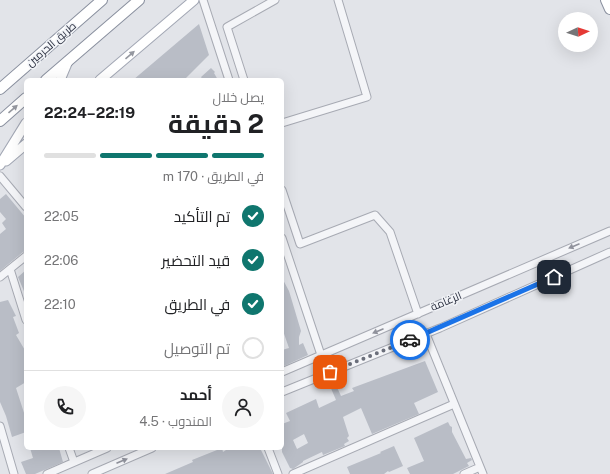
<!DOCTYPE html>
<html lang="ar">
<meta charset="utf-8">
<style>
:root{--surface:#fff;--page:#f6f6f6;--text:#202124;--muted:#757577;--line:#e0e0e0;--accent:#0f766e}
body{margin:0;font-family:"Public Sans",Cairo,sans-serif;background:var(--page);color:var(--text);direction:rtl;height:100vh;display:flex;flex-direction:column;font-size:15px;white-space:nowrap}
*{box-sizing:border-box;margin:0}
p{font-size:13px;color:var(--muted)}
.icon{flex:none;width:22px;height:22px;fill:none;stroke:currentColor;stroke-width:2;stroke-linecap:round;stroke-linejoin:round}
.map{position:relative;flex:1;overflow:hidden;direction:ltr}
.side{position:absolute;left:24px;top:78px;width:260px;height:372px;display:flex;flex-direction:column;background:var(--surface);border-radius:6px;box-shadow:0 4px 16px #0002;direction:rtl}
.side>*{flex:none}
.needle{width:26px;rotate:86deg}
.tools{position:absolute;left:558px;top:12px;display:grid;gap:8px}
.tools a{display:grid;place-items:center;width:40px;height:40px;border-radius:50%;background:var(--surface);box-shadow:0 4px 16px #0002;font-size:20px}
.pin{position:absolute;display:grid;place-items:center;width:34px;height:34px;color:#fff;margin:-17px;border-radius:8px;box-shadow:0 2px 6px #0006}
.courier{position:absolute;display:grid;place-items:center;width:40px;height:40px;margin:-20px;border:3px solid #1a73e8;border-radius:50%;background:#fff;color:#222;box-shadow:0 1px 5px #0007}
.headline em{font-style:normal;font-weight:700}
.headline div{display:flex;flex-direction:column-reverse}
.headline{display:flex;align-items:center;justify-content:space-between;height:68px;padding:0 20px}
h1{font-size:26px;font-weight:700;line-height:30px}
.bar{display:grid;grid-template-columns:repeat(4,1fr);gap:6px 4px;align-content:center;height:48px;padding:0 20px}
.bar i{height:5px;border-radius:3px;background:var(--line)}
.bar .active{background:var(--accent)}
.bar p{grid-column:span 4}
.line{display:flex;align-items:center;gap:10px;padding:0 20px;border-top:1px solid var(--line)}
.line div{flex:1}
.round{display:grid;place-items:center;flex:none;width:42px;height:42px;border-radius:21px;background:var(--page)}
ol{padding:0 20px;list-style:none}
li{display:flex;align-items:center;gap:12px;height:44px}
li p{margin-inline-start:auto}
li .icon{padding:4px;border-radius:50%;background:var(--accent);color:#fff;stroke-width:4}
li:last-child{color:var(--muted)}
li i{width:22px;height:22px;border:2px solid var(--line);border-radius:50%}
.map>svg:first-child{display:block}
.building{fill:#b9bdc6;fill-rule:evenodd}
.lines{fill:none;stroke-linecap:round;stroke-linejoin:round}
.minor-casing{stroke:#a7aab3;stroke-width:9}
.major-casing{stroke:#a2a7b4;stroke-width:11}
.highway-casing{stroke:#8a909f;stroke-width:12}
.minor{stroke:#f4f5f8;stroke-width:7}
.major{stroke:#fff;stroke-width:9}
.highway{stroke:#fff;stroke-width:10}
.oneway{fill:#9598a0}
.oneway2{fill:#90929c}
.done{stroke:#6b6f7b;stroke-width:4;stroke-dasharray:0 7.2}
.route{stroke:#1a73e8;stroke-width:5}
.labels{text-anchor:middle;stroke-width:3;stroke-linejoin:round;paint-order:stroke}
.street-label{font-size:11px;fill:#2b3040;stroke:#f1f3f7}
</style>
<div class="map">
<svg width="610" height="474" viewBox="0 0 610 474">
<rect width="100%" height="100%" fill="#e2e4e9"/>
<path class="building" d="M199,24L209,55L184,80H133Z
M211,68L215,72L214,73L218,80H203L201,77Z
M6,194L26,218V251L23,252L0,271V234L6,229L2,223L6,219L0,212V199Z
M26,270V296L18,277Z
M282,278L289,291L301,331L299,337V345L303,343L308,355L282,367V350L289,348L282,328Z
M8,300L16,316L13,317L19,333L16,335L26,352V382L16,388L26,419V432L12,437L6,416L0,402V302Z
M425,361L438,392L414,403L419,414L372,434L361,408L343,417L349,436L347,438L349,441L344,444L345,446L323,455L322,452L303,461V462L293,469L290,468L282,452V424L290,421L286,413L316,399L319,408L336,400L330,386L336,385L341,396L354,391L352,388ZM304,434L308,443L297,449L293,440Z
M448,422L450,426L452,427V432L466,459L471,458L472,460L467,463L469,466L453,474H410L407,468L424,461L414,438Z
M394,446L403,466L389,472L388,471L384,474H350L347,467L381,453L380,452Z
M30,448H59L63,462L35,474H26L21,462L33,458Z
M222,448L223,452L229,448H260L273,474H165L193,462L192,460Z"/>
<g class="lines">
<defs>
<path id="minor" d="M203,0L229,80
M244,80L227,27L275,0
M282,123L367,97L338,0
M0,176L26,207
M282,190L300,244L375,215L390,232L418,314
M282,238L321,355L330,372
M10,269L26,320
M0,277L26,256
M426,334L483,474
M282,372L610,231
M282,392L440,328L610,252
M0,426L14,474
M69,448L74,462
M268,448L278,474
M47,474L107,448
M92,474L152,448
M293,474L454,404
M464,474L480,467"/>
<path id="major" d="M60,80L68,61
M100,80L194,0
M6,161L26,144
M0,165L26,123"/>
<path id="highway" d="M606,0L610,9
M46,80L139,0
M0,89L102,0
M0,121L26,98"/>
</defs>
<use href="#minor" class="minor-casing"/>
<use href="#major" class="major-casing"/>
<use href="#highway" class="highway-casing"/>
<use href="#minor" class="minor"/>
<use href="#major" class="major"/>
<use href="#highway" class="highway"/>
</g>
<defs><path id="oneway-solid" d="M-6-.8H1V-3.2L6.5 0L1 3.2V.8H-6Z"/></defs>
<g class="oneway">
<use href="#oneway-solid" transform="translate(130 55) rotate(-41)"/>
<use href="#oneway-solid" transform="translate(13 109) rotate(-41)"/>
</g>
<g class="oneway2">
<use href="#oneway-solid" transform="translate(574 246) rotate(157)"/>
<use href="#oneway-solid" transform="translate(378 331) rotate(157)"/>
<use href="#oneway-solid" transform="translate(122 461) rotate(-23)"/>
</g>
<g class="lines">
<path class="done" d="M330,372L410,340"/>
<path class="route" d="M410,340L554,277"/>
</g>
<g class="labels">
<g class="street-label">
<text transform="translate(51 44) rotate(-41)" y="4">طريق الحرمين</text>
<text transform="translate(446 301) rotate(-23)" y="4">الرغامة</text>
</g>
</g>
</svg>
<div class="tools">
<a><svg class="needle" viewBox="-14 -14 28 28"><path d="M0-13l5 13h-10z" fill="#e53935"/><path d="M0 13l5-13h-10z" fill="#757577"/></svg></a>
</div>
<div class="pin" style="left:330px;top:372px;background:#ea580c"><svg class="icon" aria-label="bag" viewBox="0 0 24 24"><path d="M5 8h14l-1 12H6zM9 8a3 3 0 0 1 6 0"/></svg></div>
<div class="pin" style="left:554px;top:277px;background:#1f2937"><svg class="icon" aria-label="home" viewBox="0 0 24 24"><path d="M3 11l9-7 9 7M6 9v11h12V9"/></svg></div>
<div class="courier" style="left:410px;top:340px"><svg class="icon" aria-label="car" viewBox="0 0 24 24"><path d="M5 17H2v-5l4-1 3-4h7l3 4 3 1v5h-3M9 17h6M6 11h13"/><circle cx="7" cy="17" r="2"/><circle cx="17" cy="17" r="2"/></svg></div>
<section class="side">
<div class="headline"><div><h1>2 دقيقة</h1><p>يصل خلال</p></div><em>22:19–22:24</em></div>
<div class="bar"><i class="active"></i><i class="active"></i><i class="active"></i><i></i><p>في الطريق · 170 m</p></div>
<ol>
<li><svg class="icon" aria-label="check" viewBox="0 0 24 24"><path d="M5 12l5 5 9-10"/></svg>تم التأكيد<p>22:05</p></li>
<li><svg class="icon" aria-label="check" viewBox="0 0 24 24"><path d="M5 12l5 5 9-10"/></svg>قيد التحضير<p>22:06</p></li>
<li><svg class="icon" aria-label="check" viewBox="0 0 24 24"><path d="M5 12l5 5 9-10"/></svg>في الطريق<p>22:10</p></li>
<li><i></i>تم التوصيل</li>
</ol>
<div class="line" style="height:72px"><a class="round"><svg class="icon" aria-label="person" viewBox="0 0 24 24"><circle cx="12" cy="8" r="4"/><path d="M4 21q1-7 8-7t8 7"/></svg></a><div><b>أحمد</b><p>المندوب · 4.5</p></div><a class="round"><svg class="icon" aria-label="phone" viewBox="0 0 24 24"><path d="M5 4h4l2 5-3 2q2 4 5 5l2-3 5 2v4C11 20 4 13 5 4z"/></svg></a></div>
</section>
</div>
